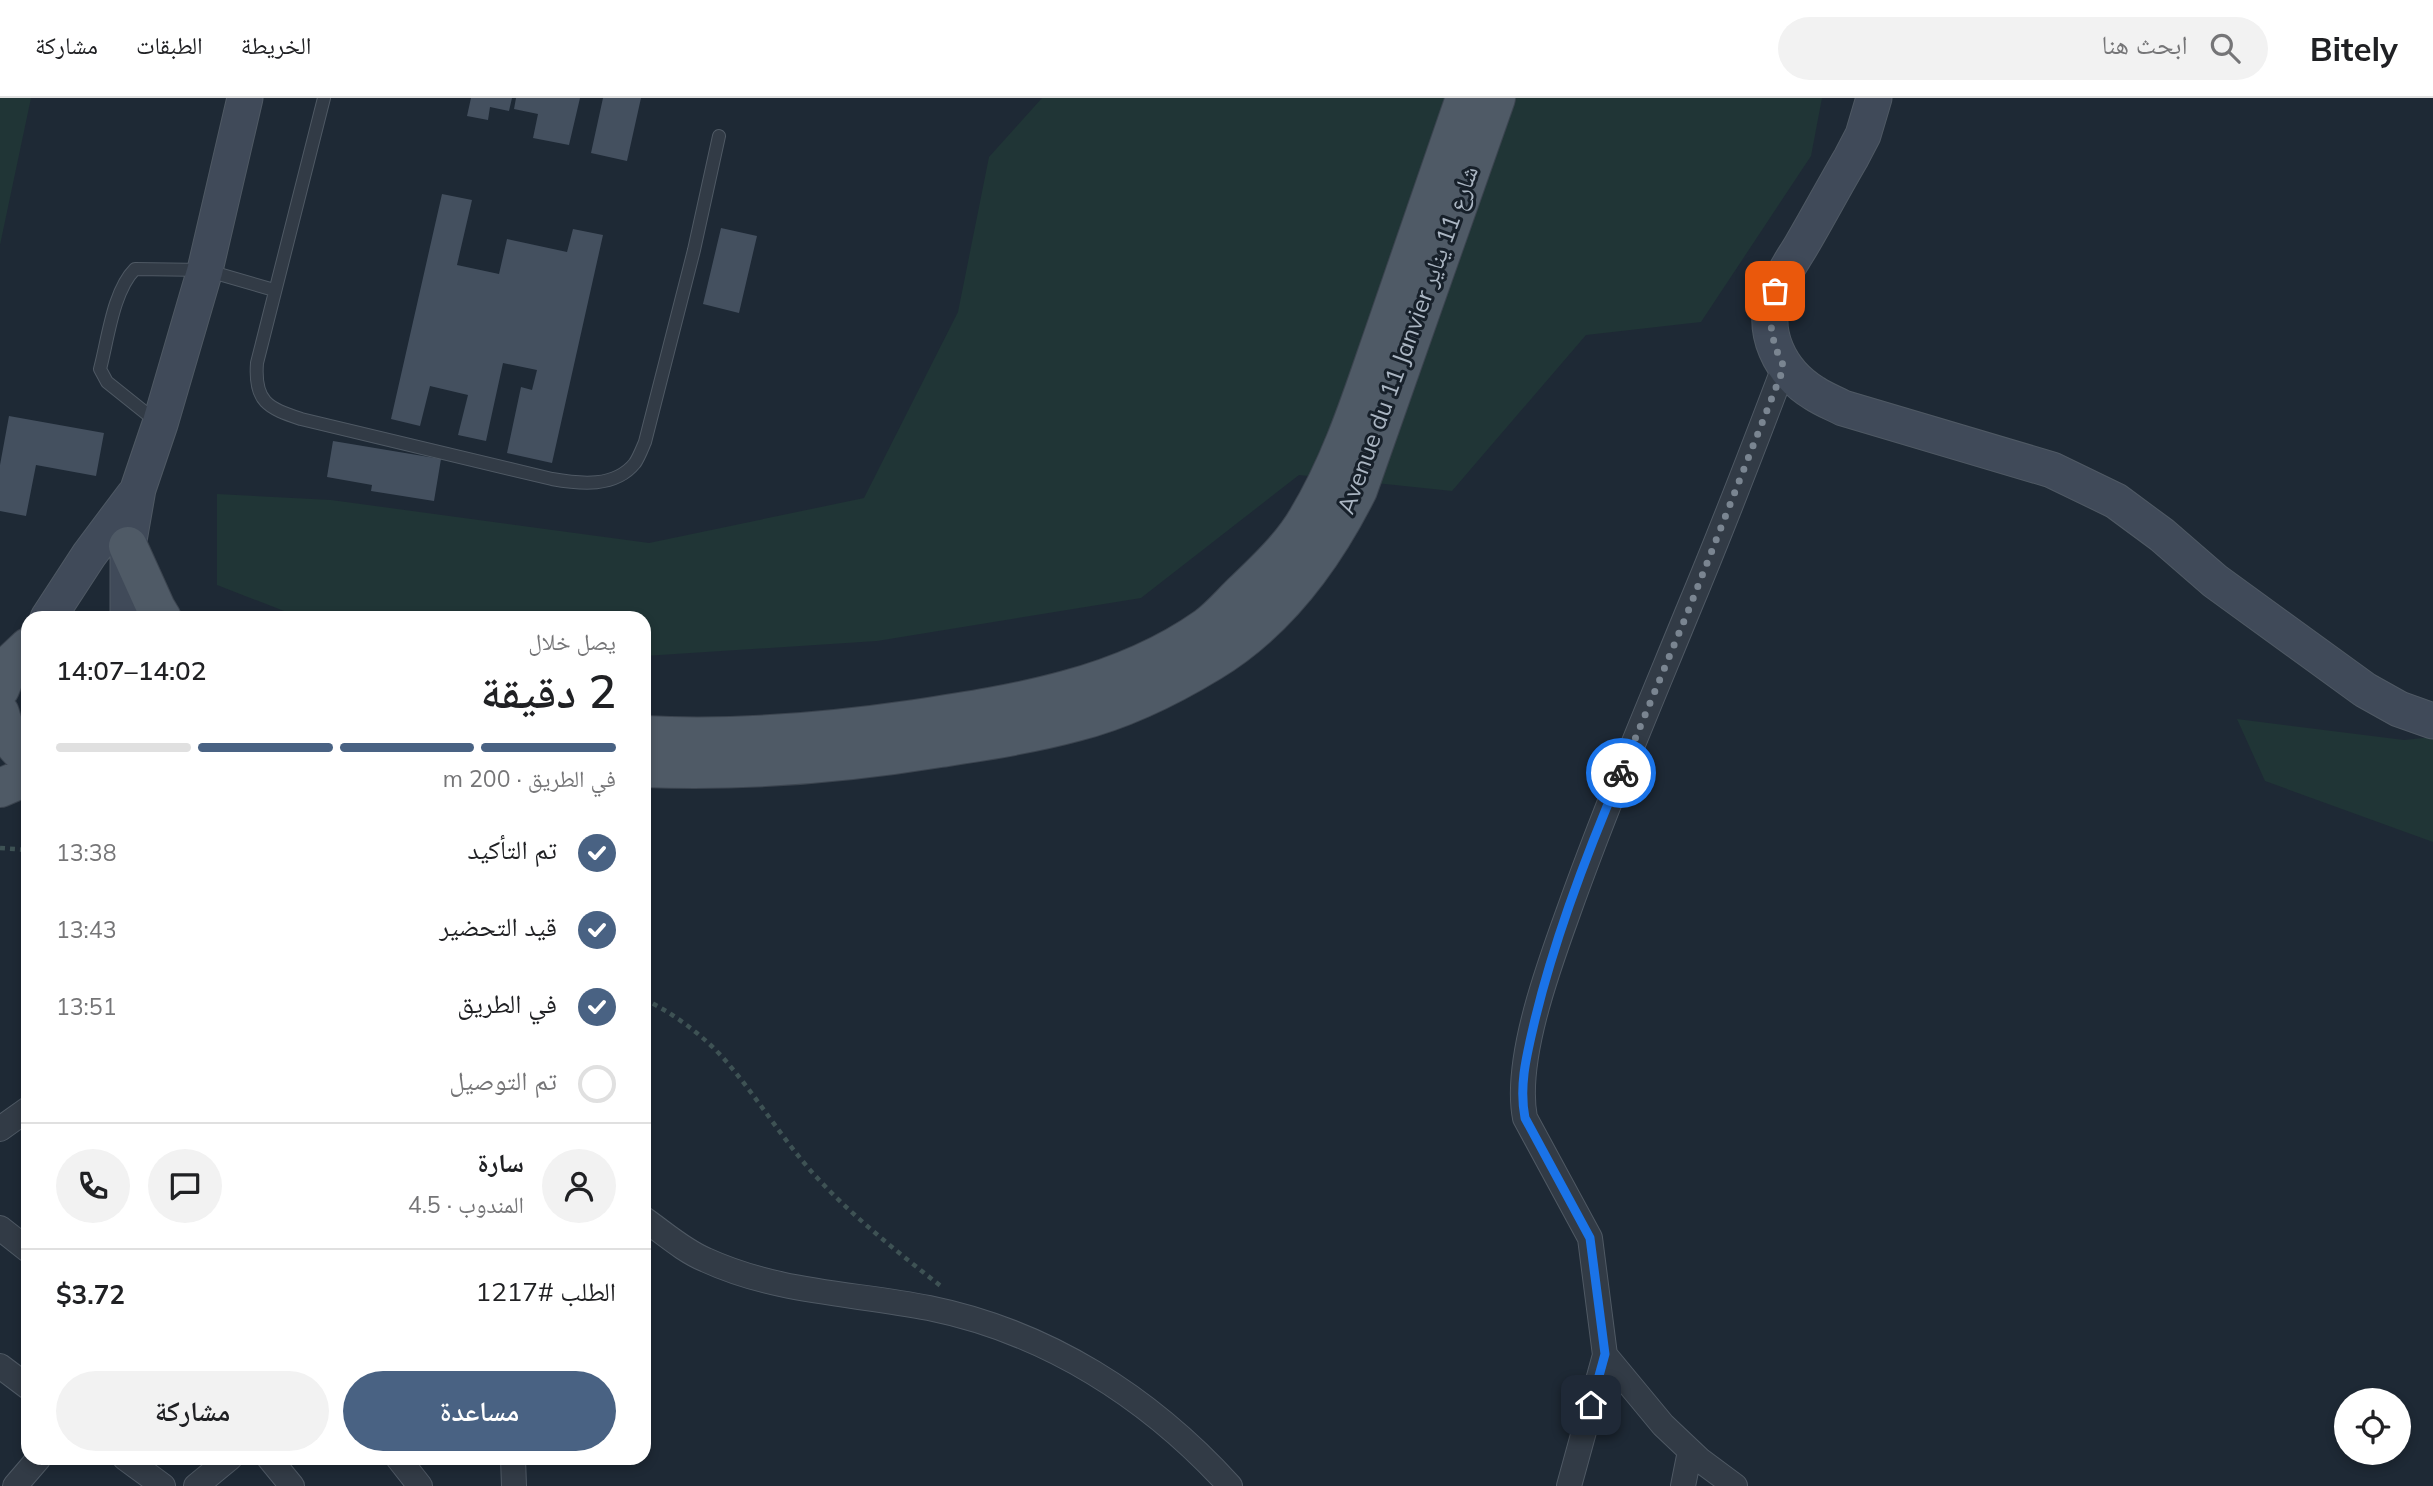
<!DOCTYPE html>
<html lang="ar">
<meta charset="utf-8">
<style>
:root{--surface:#fff;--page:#f2f2f2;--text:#202124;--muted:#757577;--line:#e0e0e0;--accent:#496283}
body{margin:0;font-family:Mulish,"Noto Naskh Arabic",sans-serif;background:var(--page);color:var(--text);direction:rtl;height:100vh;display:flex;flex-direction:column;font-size:26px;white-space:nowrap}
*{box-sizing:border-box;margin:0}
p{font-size:23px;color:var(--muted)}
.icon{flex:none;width:38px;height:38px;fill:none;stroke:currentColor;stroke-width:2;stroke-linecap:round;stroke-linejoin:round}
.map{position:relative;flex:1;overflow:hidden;direction:ltr}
.panel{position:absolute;left:21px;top:513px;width:630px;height:854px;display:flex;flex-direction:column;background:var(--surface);border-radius:21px;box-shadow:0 4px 10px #0003;direction:rtl}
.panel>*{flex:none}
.fabs{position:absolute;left:2334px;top:1290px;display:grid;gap:14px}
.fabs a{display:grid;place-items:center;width:77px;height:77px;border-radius:50%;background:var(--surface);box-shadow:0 4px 10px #0003;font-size:35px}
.pin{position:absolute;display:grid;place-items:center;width:60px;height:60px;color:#fff;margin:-30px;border-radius:14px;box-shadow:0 4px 10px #0006}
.courier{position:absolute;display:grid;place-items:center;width:70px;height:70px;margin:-35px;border:5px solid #1a73e8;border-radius:50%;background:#fff;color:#222;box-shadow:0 2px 9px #0007}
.headline em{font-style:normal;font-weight:600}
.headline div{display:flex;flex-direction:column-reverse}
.headline{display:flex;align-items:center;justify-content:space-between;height:119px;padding:0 35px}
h1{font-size:46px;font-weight:600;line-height:52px}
.bar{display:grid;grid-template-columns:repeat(4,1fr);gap:10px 7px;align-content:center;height:84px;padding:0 35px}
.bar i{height:9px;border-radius:5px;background:var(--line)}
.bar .current{background:var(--accent)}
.bar p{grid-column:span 4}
.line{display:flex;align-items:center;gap:18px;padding:0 35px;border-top:2px solid var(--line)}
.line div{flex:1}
.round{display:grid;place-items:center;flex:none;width:74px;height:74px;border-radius:37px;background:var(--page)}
ol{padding:0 35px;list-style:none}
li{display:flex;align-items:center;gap:21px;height:77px}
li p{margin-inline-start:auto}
li .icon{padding:7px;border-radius:50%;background:var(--accent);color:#fff;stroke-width:4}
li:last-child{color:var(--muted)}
li i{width:38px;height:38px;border:4px solid var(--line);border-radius:50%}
.action{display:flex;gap:14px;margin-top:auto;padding:14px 35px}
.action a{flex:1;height:80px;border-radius:42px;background:var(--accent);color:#fff;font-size:28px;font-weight:600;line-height:80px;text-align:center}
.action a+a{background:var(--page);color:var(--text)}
header{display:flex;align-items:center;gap:42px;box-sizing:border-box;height:98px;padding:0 35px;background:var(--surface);border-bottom:2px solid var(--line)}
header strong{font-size:33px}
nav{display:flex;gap:38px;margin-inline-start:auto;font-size:24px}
.search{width:490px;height:63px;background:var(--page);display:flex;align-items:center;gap:18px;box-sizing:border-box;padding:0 24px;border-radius:38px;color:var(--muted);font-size:26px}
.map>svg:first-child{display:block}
.green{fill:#203536}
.building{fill:#44505f}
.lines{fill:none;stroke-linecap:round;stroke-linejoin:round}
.lane-casing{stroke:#4f5964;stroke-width:14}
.street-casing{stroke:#4f5964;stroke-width:26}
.secondary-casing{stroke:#4f5964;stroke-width:37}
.primary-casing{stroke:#3b444f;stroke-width:40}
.path{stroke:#3e5254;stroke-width:4.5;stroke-dasharray:5 5;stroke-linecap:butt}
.lane{stroke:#323b46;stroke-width:12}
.street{stroke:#323b46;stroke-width:24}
.secondary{stroke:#404a59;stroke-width:35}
.primary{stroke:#4f5a66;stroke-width:38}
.done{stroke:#7a8591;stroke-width:7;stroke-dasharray:0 12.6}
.route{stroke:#1a73e8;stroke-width:9}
.labels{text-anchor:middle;stroke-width:6;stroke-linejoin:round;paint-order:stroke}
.street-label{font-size:24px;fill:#abb6c3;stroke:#17202a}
</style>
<header>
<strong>Bitely</strong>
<div class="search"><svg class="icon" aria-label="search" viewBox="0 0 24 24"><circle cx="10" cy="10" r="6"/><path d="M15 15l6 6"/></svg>ابحث هنا</div>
<nav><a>الخريطة</a><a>الطبقات</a><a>مشاركة</a></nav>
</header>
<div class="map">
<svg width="2433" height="1388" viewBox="0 0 2433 1388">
<rect width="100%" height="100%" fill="#1e2935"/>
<path class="green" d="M0,0H31L0,147Z
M1042,0H1822L1811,58L1701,224L1586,237L1452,393L1299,377L1141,500L877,543L644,558V520H302L217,487V396L331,402L649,445L864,400L958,214L989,59Z
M2237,621L2404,642L2433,639V744L2265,683Z"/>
<path class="building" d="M471,0H512L509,13L490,9L488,22L467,18Z
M516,0H580L569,47L533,40L538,16L514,11Z
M603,0H641L627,63L591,55Z
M442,96L472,102L457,167L499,176L507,141L567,154L573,131L603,137L552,365L507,355L521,289L532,292L537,272L503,265L486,343L458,337L468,297L430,288L420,328L391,321Z
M721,130L757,138L739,215L703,206Z
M9,318L104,335L96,378L36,367L26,418L0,413V367Z
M333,343L441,361L434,403L371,393L372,387L327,379Z"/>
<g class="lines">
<defs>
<path id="lane" d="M324,0L257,265C254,304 268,310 301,321L552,381C580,386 615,390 635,365C639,359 642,351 645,344L694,152L719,38
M157,324L107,284L100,271C108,241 113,193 135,171L205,172L274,192"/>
<path id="street" d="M0,1031L28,1011
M644,1121C664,1135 684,1153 706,1162C778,1195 853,1195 929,1210C1047,1234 1149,1299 1230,1388
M0,1130L28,1152
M0,1268L28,1289
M125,1360L163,1388
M269,1360L292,1388
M398,1360L420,1388
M513,1360L514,1388
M15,1388L39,1360
M196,1388L230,1360
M1569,1388L1605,1257
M1683,1388L1690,1353
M1735,1388L1700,1362L1663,1327L1605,1257L1590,1140L1525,1020C1514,963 1548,870 1568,815C1604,714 1646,615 1687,515C1721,434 1753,351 1784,269"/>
<path id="secondary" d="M1874,0L1863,37L1851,60C1834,89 1818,119 1801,148C1792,163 1781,179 1775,195C1760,234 1780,274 1814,295C1823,301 1833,305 1843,310L2052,372L2116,403L2162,437L2215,483L2365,592L2399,611L2433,623
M48,520L89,457L134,397
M128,520V448L138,391L160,326L205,172L245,0"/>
<path id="primary" d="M128,448L156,510L162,520
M0,591L10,566L28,549
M0,615C5,635 13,647 28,660
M644,637C735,642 825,634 915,621C1016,606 1121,589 1206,529C1220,519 1232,504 1245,492C1267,471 1292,447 1307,421C1342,363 1362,298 1384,235C1411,157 1438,78 1465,0
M644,670C743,674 842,666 940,650C985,643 1032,636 1076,624C1123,612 1170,589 1211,564C1277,524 1324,460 1358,392L1496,0
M0,690L28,678"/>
</defs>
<use href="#lane" class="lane-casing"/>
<use href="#street" class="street-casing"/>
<use href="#secondary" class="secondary-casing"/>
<use href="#primary" class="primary-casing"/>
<path class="path" d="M0,750L28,752
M644,901C673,915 704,938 725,962C759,1001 785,1046 821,1084C857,1122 900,1156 942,1189"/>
<use href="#lane" class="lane"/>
<use href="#street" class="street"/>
<use href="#secondary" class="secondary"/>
<use href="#primary" class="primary"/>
</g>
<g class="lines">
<path class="done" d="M1621,675L1689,511L1784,269C1771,243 1767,222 1775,193"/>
<path class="route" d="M1591,1307L1605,1256L1590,1140L1525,1020C1519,989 1526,960 1533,930C1553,843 1586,757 1621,675"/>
</g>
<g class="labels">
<g class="street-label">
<text transform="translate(1408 242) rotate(-70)" y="8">Avenue du 11 Janvier شارع 11 يناير</text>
</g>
</g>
</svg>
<div class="fabs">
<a><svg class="icon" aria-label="locate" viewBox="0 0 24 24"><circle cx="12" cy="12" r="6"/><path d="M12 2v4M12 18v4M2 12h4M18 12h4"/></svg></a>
</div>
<div class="pin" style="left:1775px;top:193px;background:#ea580c"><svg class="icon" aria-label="bag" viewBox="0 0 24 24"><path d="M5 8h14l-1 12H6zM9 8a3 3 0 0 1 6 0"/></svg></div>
<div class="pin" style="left:1591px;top:1307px;background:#1f2937"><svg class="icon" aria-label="home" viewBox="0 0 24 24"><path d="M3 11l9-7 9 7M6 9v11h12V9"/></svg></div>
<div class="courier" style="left:1621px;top:675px"><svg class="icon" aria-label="bike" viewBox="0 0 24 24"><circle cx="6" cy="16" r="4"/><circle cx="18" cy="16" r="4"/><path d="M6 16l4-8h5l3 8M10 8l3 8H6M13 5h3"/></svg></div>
<section class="panel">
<div class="headline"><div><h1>2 دقيقة</h1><p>يصل خلال</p></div><em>14:02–14:07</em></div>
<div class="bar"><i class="current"></i><i class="current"></i><i class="current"></i><i></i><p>في الطريق · 200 m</p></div>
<ol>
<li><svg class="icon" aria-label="check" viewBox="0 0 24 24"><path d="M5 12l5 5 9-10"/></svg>تم التأكيد<p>13:38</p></li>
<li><svg class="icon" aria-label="check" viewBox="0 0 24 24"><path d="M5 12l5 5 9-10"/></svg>قيد التحضير<p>13:43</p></li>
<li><svg class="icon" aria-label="check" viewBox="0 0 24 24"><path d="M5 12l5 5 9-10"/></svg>في الطريق<p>13:51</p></li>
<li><i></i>تم التوصيل</li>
</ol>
<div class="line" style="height:126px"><a class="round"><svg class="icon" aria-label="person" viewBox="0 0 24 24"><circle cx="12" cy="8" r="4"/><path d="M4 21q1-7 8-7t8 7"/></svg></a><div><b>سارة</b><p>المندوب · 4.5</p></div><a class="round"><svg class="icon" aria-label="chat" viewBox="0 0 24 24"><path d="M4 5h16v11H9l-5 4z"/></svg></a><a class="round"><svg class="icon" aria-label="phone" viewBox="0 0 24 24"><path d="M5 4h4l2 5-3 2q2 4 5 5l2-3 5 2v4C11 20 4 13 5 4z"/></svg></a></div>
<div class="line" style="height:91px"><div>الطلب #1217</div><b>$3.72</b></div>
<div class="action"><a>مساعدة</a><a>مشاركة</a></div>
</section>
</div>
